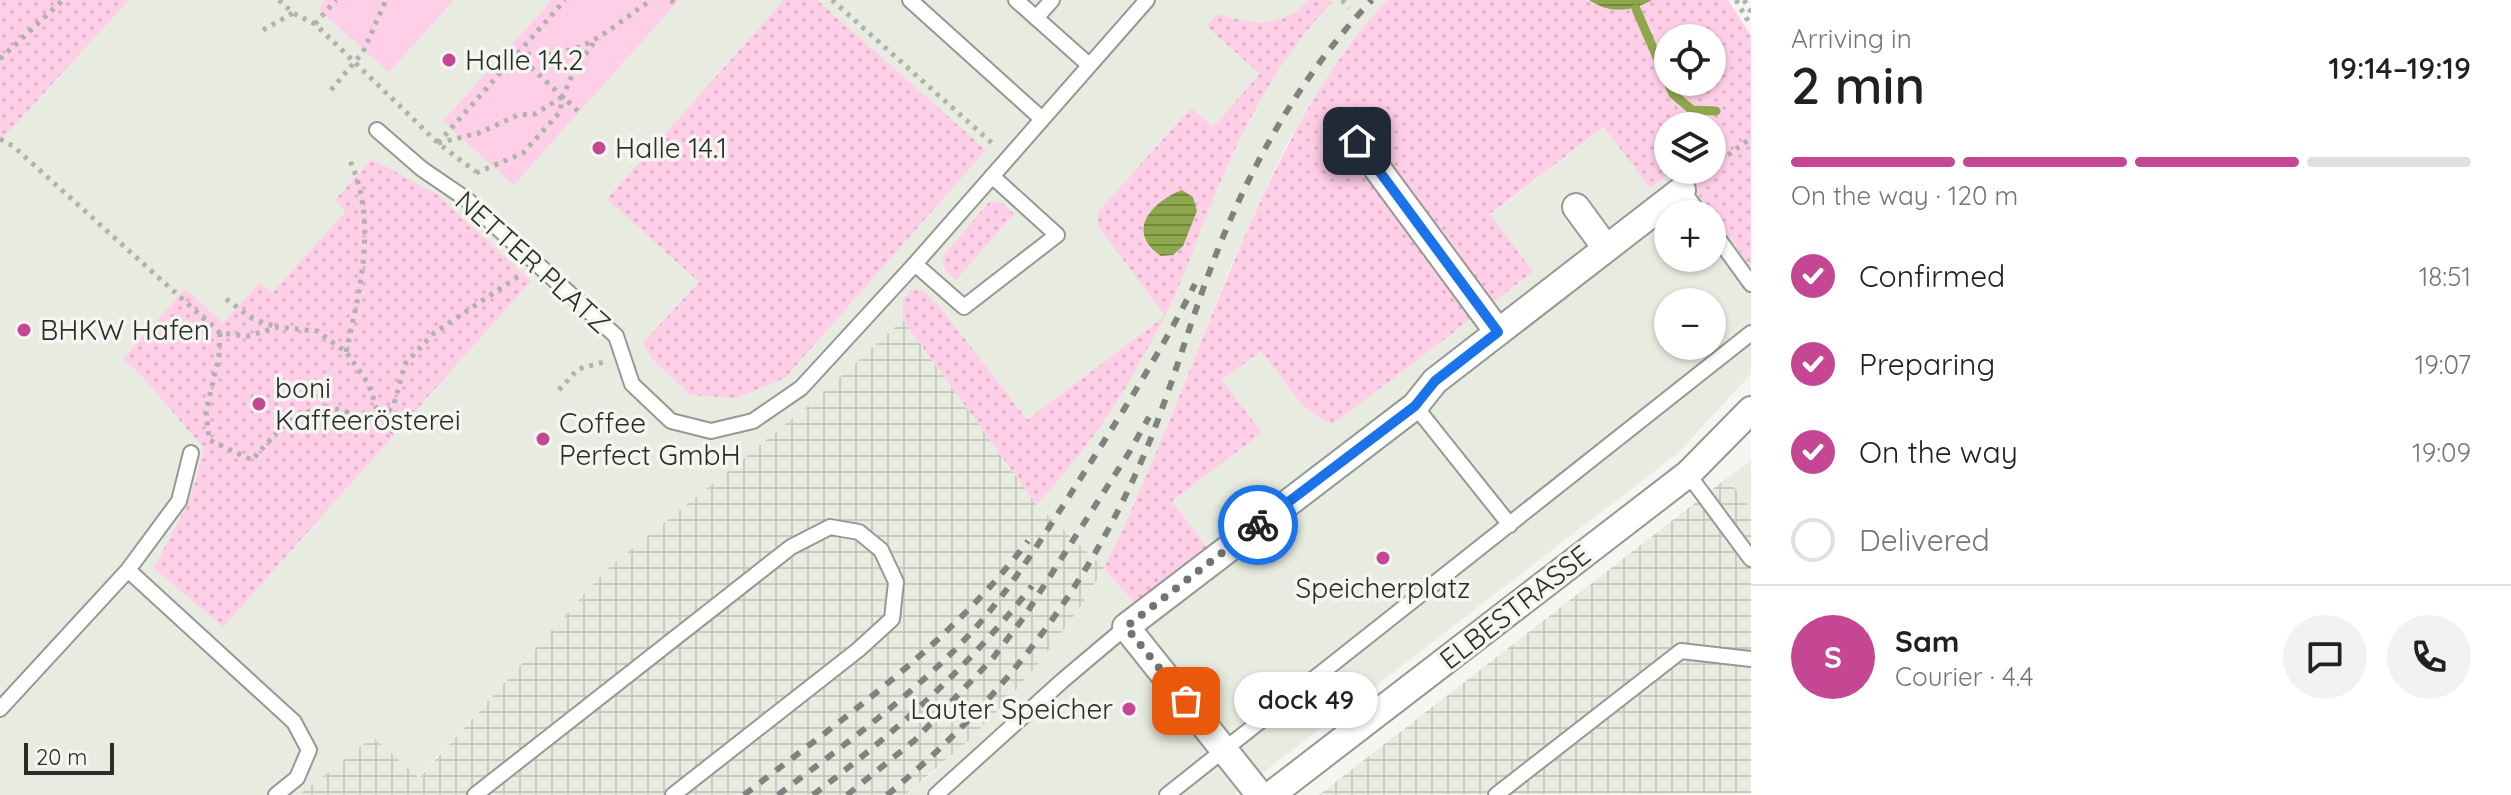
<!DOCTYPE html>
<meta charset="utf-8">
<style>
:root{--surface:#fff;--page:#f2f2f2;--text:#202124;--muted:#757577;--line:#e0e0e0;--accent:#c54693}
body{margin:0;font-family:Quicksand,sans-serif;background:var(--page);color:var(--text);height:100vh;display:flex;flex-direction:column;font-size:30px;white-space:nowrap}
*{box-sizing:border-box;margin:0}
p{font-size:26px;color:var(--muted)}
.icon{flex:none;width:44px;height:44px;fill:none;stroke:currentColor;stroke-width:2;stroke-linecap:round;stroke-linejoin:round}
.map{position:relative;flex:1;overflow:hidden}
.drawer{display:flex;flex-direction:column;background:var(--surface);width:760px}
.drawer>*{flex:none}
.tools{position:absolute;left:1654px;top:24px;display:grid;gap:16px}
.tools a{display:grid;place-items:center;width:72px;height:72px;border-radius:50%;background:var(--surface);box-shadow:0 2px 6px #0004;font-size:40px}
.scale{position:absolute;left:24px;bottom:20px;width:90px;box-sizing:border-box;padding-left:8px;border:4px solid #2c2c2a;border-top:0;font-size:22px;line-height:28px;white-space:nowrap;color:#2c2c2a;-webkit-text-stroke:6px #f4f6f1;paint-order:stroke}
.pin{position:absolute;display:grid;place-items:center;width:68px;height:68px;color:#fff;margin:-34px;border-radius:16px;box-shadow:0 4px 12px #0006}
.courier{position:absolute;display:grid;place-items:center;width:80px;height:80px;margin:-40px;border:6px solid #1a73e8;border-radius:50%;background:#fff;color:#222;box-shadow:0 2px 10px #0007}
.bubble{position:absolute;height:56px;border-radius:28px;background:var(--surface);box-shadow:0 2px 6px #0004;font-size:26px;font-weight:600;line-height:56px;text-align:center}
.headline em{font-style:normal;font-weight:600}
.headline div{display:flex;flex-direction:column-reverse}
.headline{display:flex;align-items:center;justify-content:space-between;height:136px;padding:0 40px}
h1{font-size:52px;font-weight:600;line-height:60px}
.bar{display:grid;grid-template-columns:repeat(4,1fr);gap:12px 8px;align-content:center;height:96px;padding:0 40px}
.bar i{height:10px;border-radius:6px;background:var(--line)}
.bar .on{background:var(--accent)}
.bar p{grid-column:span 4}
.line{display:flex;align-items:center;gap:20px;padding:0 40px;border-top:2px solid var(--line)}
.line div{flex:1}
.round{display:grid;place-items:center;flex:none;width:84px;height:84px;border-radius:42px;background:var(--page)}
ol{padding:0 40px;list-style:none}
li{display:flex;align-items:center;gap:24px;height:88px}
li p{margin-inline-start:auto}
li .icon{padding:8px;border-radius:50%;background:var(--accent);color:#fff;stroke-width:4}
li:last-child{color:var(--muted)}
li i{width:44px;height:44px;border:4px solid var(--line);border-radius:50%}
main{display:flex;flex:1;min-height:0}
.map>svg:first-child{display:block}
.built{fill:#e8ece0;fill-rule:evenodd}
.industrial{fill:url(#industrial-grid)}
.grass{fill:url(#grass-dots);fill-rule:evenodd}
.garden{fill:#ffcee7}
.water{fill:url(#water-rules)}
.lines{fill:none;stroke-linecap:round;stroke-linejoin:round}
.stream{stroke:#8da84c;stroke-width:9}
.service-casing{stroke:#969893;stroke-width:18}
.minor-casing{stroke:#969893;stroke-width:30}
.path{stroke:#b0b2ae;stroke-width:5;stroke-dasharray:4 6;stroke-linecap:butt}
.service{stroke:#fff;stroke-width:14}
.minor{stroke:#fff;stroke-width:26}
.rail{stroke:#81827f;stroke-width:6;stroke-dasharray:10 10;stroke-linecap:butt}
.done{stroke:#727370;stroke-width:8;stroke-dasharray:0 14.4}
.route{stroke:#1a73e8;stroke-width:10}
.poi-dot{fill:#c54693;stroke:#f4f6f1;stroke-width:3}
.labels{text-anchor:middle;stroke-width:7;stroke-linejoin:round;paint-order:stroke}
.poi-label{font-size:28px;fill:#2c2c2a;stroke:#f4f6f1;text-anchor:start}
.street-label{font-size:28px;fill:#2c2c2a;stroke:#f4f6f1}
</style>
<main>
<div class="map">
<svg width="1751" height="795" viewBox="0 0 1751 795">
<defs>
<pattern id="industrial-grid" width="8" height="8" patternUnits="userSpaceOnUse" patternTransform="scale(2)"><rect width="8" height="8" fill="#e8ece0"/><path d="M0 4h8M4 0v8" fill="none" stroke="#c7cbc0"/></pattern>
<pattern id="grass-dots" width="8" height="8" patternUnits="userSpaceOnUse" patternTransform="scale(2)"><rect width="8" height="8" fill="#ffcee7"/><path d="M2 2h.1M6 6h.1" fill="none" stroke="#dbb1c6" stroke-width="1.8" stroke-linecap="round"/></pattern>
<pattern id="water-rules" width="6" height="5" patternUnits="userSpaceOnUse" patternTransform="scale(2)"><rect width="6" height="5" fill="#8da84c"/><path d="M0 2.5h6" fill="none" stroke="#73893f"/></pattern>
</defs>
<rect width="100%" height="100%" fill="#f4f6f1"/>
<path class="built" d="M0,0H1387L1367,22L1340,58L1284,149L1229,270L1134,509L1104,568L1206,548L1172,501L1262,433L1222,380L1261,350L1304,407L1332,425L1532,273L1490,215L1605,127L1650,187L1673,170H1680L1751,267V374L1678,453L1234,795H905L934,772L1003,705L1038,664L1079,609L1104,569L1037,505L903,320L808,406L606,570L418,778L373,738L299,795H0ZM1668,214H1712V258H1668ZM1668,302H1712V346H1668Z
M1751,461V509L1727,478Z"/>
<path class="industrial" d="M903,320L1037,505L1104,568L1079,609L1038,664L1003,705L969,740L905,795H299L373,737L419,778L606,570L808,406Z
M1727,478L1751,509V793L1319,795Z"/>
<path class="grass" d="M0,0H129L0,141Z
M784,0H817L986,150L785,378L736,398L691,395L653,360L643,343L699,282L607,199Z
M1310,0L1333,1C1283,53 1250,114 1221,180C1201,224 1188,271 1166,314C1144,356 1119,402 1091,439C1074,462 1055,483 1037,505L903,320V300L911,290H922L941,308L1027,420L1165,316L1098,226V212L1191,108L1213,127L1260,74L1206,26L1218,14C1256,26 1279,28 1310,0Z
M1387,0H1728L1751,36V267L1680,170H1712V126H1668V170H1673L1650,188L1604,127L1490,214L1533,272L1332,425L1304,407L1261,351L1222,380L1262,433L1172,501L1207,548L1134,602L1104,568C1160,456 1200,336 1251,222C1287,143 1327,64 1387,0ZM1668,38H1712V82H1668Z
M372,159L438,195L531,281L223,627L154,568L190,499L204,449L142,376L123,359L185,289L223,323L260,283L272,293L346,211L335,200Z
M989,202H1001L1014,214L956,280L945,270L942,257Z"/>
<path class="garden" d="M326,0H454L389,72L318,9Z
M552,0H679L514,185L443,121Z"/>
<path class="water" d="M1589,0H1652C1631,12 1610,14 1589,0Z
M1182,190L1193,197L1197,211L1183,246L1173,255L1161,256C1125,232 1151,202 1182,190Z"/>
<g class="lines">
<path class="stream" d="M1636,9L1673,94L1692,110L1716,111"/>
<defs>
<path id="service" d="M910,0L1042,119
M1016,0L1089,65
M1036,18L1052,0
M377,130L422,169L466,199L616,336L632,384L671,421L711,431L753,421L801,388L915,264L1147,0
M1682,190L1700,214
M1712,230L1751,284
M915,264L964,307L1057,235L992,176
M1415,406L1510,525
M1688,474L1751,559
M128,570L294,722L309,750L297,778L276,795
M0,709L128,570L179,501L191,453
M475,795L791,547L830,527L859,532L881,550L896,582L892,619L858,650L673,795
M936,795L1062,681L1126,627
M1167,795L1751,333
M1496,795L1681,651L1751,659"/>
<path id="minor" d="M1357,141L1498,332
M1576,207L1606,248
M1260,795L1126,627L1415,406L1435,381L1682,190
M1271,795L1688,474L1751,410"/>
</defs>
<use href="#service" class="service-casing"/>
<use href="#minor" class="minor-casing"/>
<path class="path" d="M279,0L293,13L315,24L438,143L476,172
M671,0L675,4
M832,0L993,144
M1342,0L1349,8
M1736,0L1751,26
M1744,0L1751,12
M315,24L336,0
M263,30L293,13
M509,47L579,112
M517,54C533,54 551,56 567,51C599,43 624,17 652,0
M0,59L63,0
M331,90L363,52L386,0
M0,139L13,146L220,333L248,336L278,327L317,331L346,352L368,383L381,421L394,433
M438,143L565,0
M438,143L479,133L518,115L535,114L562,97
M1712,167L1751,138
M476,173L523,153L560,112L563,96L575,69L595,41
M226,299L253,319L277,327
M220,333L219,356L206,411L209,440L252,460L289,419L324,406L381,421L394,404L405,364L434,333L519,276
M346,352C360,289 378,222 350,161
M559,390L578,369L604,362"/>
<use href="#service" class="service"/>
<use href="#minor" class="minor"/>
<path class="rail" d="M744,795C845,717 950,644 1028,541
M778,795C844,745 912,696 969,635C1010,591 1042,538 1075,487C1117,421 1160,354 1195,284
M813,795C898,730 965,671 1032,586
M847,795L915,740L993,658L1024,617L1130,451L1149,417
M887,795C999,703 1083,595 1141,462C1170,395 1189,324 1215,257C1251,164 1303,72 1372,0"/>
</g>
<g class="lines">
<path class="done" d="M1186,701L1126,627L1258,525"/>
<path class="route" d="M1258,525L1415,406L1435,381L1498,332L1357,141"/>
</g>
<g class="poi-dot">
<circle cx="449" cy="60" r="8"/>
<circle cx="599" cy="148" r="8"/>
<circle cx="24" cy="330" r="8"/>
<circle cx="259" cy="404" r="8"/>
<circle cx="543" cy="439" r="8"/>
<circle cx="1383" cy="558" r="8"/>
<circle cx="1129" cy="709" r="8"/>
</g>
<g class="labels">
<g class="poi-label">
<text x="465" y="70">Halle 14.2</text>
<text x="615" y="158">Halle 14.1</text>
<text x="40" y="340">BHKW Hafen</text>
<text x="275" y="398">boni<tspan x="275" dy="32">Kaffeerösterei</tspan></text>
<text x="559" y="433">Coffee<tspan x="559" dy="32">Perfect GmbH</tspan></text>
<text x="1383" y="598" text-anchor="middle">Speicherplatz</text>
<text x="1113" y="719" text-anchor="end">Lauter Speicher</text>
</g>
<g class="street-label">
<text transform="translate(533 262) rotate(42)" y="10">NETTER PLATZ</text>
<text transform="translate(1515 607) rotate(-38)" y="10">ELBESTRASSE</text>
</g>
</g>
</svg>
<div class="tools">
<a><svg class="icon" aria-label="locate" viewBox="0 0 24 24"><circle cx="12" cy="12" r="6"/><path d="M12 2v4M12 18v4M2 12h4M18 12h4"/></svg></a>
<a><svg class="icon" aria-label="layers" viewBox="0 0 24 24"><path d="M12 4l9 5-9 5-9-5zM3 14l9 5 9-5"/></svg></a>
<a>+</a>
<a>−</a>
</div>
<div class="scale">20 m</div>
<div class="pin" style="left:1186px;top:701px;background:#ea580c"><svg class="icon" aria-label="bag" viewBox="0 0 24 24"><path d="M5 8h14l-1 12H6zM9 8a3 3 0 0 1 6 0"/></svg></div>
<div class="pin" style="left:1357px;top:141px;background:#1f2937"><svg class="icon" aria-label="home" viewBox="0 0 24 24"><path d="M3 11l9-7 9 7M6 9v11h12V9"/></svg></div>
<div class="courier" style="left:1258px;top:525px"><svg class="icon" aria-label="bike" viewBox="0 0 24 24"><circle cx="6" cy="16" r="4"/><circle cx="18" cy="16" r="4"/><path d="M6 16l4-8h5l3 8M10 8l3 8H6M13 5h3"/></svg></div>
<div class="bubble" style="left:1234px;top:672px;width:144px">dock 49</div>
</div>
<section class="drawer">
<div class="headline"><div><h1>2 min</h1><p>Arriving in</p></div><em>19:14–19:19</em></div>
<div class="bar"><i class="on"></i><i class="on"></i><i class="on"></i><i></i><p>On the way · 120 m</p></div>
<ol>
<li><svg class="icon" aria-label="check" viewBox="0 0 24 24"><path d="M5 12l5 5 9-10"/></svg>Confirmed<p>18:51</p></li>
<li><svg class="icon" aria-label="check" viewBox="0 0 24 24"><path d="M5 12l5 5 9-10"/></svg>Preparing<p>19:07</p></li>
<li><svg class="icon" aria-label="check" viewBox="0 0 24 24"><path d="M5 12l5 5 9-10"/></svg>On the way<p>19:09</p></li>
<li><i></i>Delivered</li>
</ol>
<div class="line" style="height:144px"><b class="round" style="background:var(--accent);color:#fff">S</b><div><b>Sam</b><p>Courier · 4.4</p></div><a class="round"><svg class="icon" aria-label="chat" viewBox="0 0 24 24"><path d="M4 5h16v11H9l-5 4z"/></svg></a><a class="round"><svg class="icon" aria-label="phone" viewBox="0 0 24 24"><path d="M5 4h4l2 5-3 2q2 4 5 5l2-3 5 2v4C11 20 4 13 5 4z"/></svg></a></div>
</section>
</main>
